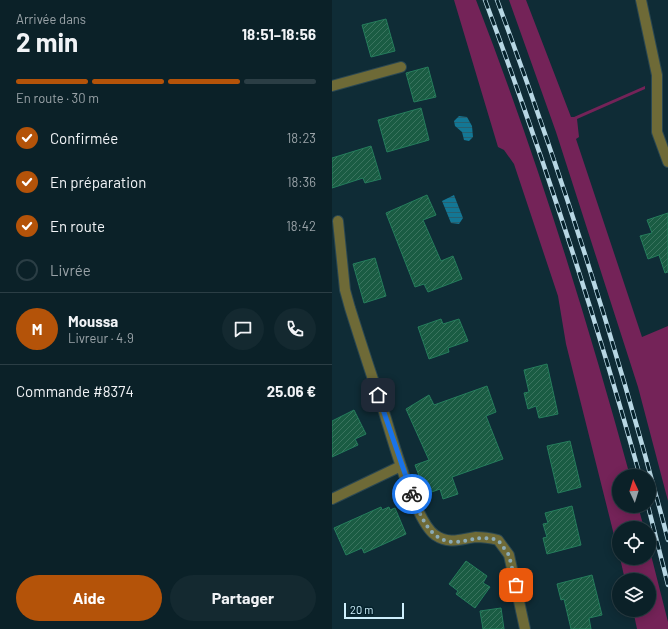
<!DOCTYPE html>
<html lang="fr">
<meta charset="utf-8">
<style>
:root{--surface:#0b2128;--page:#142930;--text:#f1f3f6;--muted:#9aa3a8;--line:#2b3e45;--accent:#b45309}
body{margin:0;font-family:Barlow,sans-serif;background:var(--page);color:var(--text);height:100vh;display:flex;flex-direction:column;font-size:15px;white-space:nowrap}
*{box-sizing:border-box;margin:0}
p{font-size:13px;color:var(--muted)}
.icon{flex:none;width:22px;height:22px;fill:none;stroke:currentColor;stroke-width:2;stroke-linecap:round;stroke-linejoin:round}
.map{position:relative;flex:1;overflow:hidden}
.side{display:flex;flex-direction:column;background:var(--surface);width:332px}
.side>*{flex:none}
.needle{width:26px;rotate:356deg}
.tools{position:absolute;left:280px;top:469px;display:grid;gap:8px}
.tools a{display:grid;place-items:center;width:44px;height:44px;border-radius:50%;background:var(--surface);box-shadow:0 2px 10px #0003,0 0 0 1px var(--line);font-size:20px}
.scale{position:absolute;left:12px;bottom:10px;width:60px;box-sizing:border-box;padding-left:4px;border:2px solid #ceeffc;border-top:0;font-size:11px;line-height:14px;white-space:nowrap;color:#ceeffc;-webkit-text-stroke:3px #05222c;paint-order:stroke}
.pin{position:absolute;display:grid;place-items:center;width:34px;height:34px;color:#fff;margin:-17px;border-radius:8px;box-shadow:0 2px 6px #0006}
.courier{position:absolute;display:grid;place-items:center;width:40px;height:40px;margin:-20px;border:3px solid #1a73e8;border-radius:50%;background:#fff;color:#222;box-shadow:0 1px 5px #0007}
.headline em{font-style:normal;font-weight:700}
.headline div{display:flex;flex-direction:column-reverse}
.headline{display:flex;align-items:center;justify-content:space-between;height:68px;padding:0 16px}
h1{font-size:26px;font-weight:700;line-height:30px}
.bar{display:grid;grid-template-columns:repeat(4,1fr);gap:6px 4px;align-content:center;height:48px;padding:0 16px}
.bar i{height:5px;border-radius:3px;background:var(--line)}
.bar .active{background:var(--accent)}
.bar p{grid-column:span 4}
.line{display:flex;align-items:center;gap:10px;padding:0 16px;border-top:1px solid var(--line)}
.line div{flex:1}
.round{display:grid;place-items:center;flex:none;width:42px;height:42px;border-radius:21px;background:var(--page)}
ol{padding:0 16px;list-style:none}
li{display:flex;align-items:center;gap:12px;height:44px}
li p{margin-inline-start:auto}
li .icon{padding:4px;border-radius:50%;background:var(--accent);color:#fff;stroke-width:4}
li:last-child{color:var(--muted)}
li i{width:22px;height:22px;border:2px solid var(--line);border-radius:50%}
.action{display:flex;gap:8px;margin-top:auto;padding:8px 16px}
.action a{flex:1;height:46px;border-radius:24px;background:var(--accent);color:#fff;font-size:16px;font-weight:700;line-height:46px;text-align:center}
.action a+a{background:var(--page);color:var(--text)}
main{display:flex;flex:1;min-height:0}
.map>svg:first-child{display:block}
.grass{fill:#742358}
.water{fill:url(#water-rules)}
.building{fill:url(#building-hatch);stroke:#257d5c}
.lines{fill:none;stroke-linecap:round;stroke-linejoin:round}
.service-casing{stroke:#2a4752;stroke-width:12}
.minor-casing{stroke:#2a4752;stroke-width:12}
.service{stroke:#6e6a37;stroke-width:10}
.minor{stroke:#6e6a37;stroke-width:10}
.rail-casing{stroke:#b7d7e4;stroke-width:4.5}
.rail{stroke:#05222c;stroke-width:3;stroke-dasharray:9;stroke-linecap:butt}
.done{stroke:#8babb7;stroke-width:4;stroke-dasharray:0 7.2}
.route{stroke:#1a73e8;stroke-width:5}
</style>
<main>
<section class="side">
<div class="headline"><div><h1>2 min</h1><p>Arrivée dans</p></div><em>18:51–18:56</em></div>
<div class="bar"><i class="active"></i><i class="active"></i><i class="active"></i><i></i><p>En route · 30 m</p></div>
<ol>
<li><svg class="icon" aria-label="check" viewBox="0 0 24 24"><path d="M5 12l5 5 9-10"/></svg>Confirmée<p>18:23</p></li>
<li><svg class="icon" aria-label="check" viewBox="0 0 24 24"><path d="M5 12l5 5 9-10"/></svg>En préparation<p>18:36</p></li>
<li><svg class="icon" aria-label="check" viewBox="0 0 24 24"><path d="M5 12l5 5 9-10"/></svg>En route<p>18:42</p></li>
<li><i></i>Livrée</li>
</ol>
<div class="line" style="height:72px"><b class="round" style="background:var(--accent);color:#fff">M</b><div><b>Moussa</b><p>Livreur · 4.9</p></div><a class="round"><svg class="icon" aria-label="chat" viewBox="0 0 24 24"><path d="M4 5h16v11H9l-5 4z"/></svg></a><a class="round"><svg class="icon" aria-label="phone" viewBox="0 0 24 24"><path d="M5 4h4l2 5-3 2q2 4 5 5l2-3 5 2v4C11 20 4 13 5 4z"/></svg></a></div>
<div class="line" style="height:52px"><div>Commande #8374</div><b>25.06 €</b></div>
<div class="action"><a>Aide</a><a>Partager</a></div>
</section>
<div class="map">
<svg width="336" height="629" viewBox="0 0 336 629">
<defs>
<pattern id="water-rules" width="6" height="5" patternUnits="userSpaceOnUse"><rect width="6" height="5" fill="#137795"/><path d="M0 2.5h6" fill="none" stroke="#286070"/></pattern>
<pattern id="building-hatch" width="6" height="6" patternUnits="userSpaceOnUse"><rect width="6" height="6" fill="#1a5c43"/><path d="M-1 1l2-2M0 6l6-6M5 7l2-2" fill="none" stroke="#3a745f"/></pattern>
</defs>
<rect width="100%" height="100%" fill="#0f2c36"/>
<path class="grass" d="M122,0H144C204,155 254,315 298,476H287V506H306L312,528H287V555L234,344L226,296L182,164L172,150L166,147Z
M177,0H194L239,117H242L313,86V89L245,119L247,137L244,139L310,337L336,326V501L306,387L224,132Z
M317,547L336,622V629H305L301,610H317V580H293L288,558H317Z"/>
<path class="water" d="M127,116L135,117L140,126L141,137L137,141L132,140L130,132L123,126L122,121Z
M122,195L131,218L127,224L119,223L110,201Z"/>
<path class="building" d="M54,19L63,51L39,57L30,25Z
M96,67L104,97L82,102L74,73Z
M89,108L97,140L55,152L46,120Z
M39,146L49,179L33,183L31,178L0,188V158Z
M95,195L104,215L91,220L109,261L121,256L130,279L96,292L92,284L83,287L54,213Z
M336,213V272L333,273L327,255L316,259L308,236L320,233L315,220Z
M43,258L54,296L32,303L21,264Z
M109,319L111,324L127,319L136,341L116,348L117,352L97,359L86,327Z
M215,364L226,414L207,418L204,406L196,409L192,393L197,392L192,370Z
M155,386L164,412L154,416L171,459L120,477L126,494L111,499L108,489L94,494L83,465L97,460L74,409L97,395L102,405Z
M22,410L34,434L23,439L26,445L0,457V421Z
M238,441L249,487L226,493L215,446Z
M240,506L249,545L215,554L211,538L215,537L211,524L216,523L213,513Z
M49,507L50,510L57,507L58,510L63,508L74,534L32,553L30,548L14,555L2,528Z
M134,561L155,576L151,583L158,587L143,608L124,594L126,591L117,584Z
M260,575L270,615L257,618L259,629H239L232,599L229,600L225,584Z
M169,608L172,629H151L148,611Z"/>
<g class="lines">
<defs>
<path id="service" d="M309,0L325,75V132L336,162"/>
<path id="minor" d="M0,86L69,67
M6,221L13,290L18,308C29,343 40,377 52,412C60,438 83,521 103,535C118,545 129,539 144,537C152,537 158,538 166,540L177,555L193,629
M0,499L69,466"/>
</defs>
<use href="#service" class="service-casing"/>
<use href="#minor" class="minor-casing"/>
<use href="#service" class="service"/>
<use href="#minor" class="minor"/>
<defs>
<path id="rail" d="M153,0C211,156 263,315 308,476
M165,0C231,177 288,357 336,540
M316,506L336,585"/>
</defs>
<use href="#rail" class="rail-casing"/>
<use href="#rail" class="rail"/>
</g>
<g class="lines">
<path class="done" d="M80,494C88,514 97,542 123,542C140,541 145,535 166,540L177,555L184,585"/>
<path class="route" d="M46,395L80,494"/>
</g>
</svg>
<div class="tools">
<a><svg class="needle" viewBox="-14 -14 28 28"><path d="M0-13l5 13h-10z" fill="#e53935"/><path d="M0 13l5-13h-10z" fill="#9aa3a8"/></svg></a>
<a><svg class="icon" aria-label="locate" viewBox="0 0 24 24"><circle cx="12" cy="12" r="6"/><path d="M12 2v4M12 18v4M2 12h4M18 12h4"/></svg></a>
<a><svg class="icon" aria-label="layers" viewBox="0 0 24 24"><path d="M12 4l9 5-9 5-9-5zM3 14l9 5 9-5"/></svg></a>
</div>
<div class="scale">20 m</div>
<div class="pin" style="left:184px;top:585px;background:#ea580c"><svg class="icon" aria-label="bag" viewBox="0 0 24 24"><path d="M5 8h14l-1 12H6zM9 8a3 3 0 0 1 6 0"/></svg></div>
<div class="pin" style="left:46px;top:395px;background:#1f2937"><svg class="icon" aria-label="home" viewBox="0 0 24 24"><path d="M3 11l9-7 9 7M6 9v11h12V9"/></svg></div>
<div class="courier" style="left:80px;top:494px"><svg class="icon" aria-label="bike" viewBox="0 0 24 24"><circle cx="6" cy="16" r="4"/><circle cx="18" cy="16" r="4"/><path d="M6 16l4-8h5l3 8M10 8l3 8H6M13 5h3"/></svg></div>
</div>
</main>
